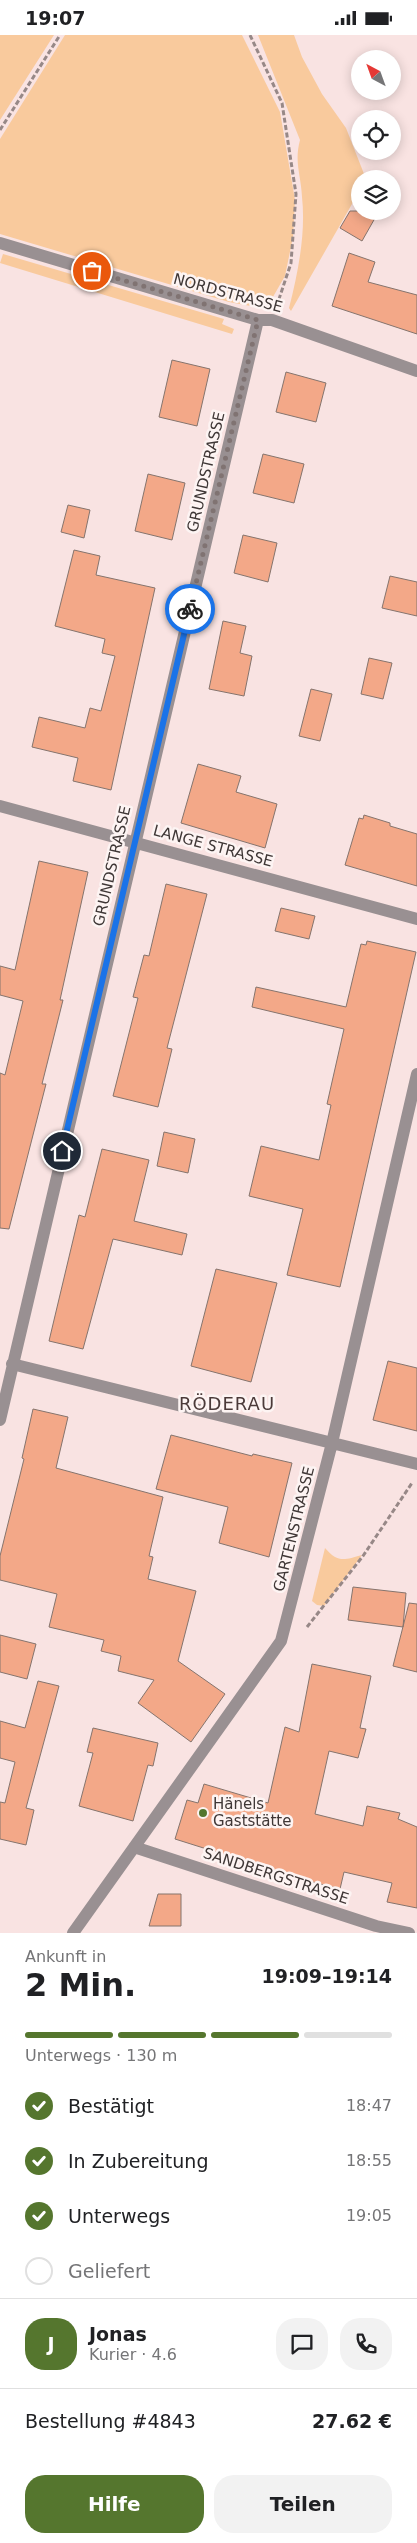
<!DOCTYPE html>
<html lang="de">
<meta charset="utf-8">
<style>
:root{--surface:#fff;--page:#f2f2f2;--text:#202124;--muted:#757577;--line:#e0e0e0;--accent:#55762e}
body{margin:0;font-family:"DejaVu Sans",sans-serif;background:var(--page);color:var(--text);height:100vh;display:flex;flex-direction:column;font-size:19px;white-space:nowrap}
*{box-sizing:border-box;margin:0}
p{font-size:16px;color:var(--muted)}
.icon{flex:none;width:28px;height:28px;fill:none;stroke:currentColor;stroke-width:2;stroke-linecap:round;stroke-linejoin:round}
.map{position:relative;height:1898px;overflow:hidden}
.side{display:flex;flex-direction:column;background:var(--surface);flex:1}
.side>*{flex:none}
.needle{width:32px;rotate:319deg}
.buttons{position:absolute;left:351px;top:15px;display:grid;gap:10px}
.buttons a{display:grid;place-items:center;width:50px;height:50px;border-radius:50%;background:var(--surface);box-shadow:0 2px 12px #0003;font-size:25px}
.pin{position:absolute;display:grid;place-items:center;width:42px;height:42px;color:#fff;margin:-21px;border:2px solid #fff;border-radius:50%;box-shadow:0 1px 5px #0007}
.courier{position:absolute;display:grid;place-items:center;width:50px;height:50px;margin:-25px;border:4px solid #1a73e8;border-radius:50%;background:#fff;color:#222;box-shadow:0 1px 6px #0007}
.headline em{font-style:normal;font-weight:700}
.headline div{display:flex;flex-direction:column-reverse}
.headline{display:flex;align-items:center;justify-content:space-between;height:85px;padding:0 25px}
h1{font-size:32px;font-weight:700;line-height:38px}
.bar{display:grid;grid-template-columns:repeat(4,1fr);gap:8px 5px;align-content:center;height:60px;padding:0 25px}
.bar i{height:6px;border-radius:4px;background:var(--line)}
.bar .selected{background:var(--accent)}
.bar p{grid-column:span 4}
.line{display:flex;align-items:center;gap:12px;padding:0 25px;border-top:1px solid var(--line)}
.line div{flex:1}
.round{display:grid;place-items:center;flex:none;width:52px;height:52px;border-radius:20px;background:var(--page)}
ol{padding:0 25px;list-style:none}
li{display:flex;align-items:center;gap:15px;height:55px}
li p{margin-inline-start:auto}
li .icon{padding:5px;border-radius:50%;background:var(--accent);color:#fff;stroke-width:4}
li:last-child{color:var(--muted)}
li i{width:28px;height:28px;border:2px solid var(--line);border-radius:50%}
.cta{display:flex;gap:10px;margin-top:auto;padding:10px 25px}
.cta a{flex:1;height:58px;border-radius:20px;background:var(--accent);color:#fff;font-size:20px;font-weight:700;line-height:58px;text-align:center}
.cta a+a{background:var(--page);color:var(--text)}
.status{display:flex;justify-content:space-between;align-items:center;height:35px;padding:0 25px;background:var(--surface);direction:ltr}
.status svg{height:14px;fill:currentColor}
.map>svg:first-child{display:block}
.green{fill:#f9ca9d}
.building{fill:#f3a888;stroke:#85746d}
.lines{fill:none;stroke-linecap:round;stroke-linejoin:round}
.path{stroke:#978887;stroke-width:3;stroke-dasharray:5 2.5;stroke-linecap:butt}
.minor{stroke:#999092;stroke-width:12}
.done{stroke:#807372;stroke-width:5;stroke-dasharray:0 9}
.route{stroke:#1a73e8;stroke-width:6}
.poi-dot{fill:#55762e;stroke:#fdf4f3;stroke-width:2}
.labels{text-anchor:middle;stroke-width:5;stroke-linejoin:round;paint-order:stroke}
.street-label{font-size:15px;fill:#3f3736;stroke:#fdf4f3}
.poi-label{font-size:15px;fill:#3f3736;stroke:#fdf4f3;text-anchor:start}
.quarter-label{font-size:18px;letter-spacing:1px;fill:#4b3a39;stroke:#fdf4f3}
</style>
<div class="status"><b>19:07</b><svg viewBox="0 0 49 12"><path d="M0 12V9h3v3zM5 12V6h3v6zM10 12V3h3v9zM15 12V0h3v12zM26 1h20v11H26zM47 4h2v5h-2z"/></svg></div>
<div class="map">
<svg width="417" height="1898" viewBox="0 0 417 1898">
<rect width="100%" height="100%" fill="#f9e3e2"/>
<path class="green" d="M0,0H54L0,85Z
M65,0H242L280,77L295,165L293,202L285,241L266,274L229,267L0,199V104Z
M258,0H294L302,22L322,59L346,93L366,144H360V155L291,276L289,273C298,238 306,198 302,162C301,140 294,127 300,105Z
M3,219L224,284L222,289L234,294L232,299L0,228Z
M325,1513C338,1528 344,1525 362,1520L324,1571L317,1570L312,1566Z"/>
<path class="building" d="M350,176H379L362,206L340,193Z
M349,218L375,227L368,247L417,260V299L332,271Z
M172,325L210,334L197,391L159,382Z
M286,337L326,348L316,387L276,377Z
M263,419L304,429L294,468L253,458Z
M148,439L185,448L172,505L135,496Z
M68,470L90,475L84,503L61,497Z
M243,500L277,508L268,547L234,538Z
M74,515L100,521L96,540L155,553L111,755L73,746L78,723L32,712L39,682L85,693L90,673L101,676L115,621L102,618L105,604L55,591Z
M390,541L417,547V581L382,573Z
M223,586L246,591L240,618L252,621L244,661L209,654Z
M369,623L392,628L383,664L361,659Z
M311,654L332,659L320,706L299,701Z
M198,729L241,741L236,757L277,769L265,813L181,788Z
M364,780L390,788V791L417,799V851L345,830L359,783L363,784Z
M39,826L88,837L60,965H63L42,1049H46L9,1194L0,1193V1038L5,1040L23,966L0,960V931L15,935Z
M166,849L207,859L167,1013L172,1014L158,1072L113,1061L138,963L133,962L144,920L149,921Z
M281,873L315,881L309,904L275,896Z
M367,906L416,917L340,1252L287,1240L303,1174L249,1161L261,1111L319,1125L331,1070L327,1069L344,994L252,972L256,952L346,972L361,909L366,910Z
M164,1097L195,1104L188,1138L157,1131Z
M102,1114L149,1125L134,1186L187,1199L182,1220L113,1204L83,1314L49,1306L79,1180L85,1182Z
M216,1234L277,1248L251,1347L191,1331Z
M388,1326L417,1333V1396L373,1385Z
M33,1374L68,1382L56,1433L163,1462L149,1521L153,1522L148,1544L196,1556L178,1626L225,1659L191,1707L138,1668L154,1645L118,1636L121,1621L101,1616L104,1605L49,1592L57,1559L0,1545V1521L24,1424L22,1423Z
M171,1400L252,1421L253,1419L292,1428L269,1522L219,1508L228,1472L156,1454Z
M353,1552L406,1558L403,1592L348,1585Z
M409,1568L417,1569V1637L393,1631Z
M0,1600L36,1609L27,1644L0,1637Z
M312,1629L371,1641L360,1693L366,1694L358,1723L329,1716L315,1779L363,1791L367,1771L400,1778L398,1784L417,1792V1873L387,1867L392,1848L344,1837L340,1854L305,1845L175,1804L187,1765L198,1768L204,1749L268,1768L285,1692L299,1697Z
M38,1646L59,1651L26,1773L34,1775L26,1810L0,1804V1767L5,1768L15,1727L0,1723V1686L25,1693Z
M93,1693L158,1708L153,1731L148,1730L133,1786L79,1771L93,1718L87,1717Z
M158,1859H181V1891H149Z"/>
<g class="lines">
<path class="path" d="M250,0L282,68L296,159L291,228L278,267
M0,95L60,0
M307,1592L363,1521L412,1448"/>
<path class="minor" d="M0,208L258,285H272L417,336
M0,771L417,884
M12,1329L417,1429
M0,1385L258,285
M134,1812L376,1891L409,1898
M73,1898L281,1606L332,1408L417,1039"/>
</g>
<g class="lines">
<path class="done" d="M92,236L258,285L190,574"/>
<path class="route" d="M62,1116L190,574"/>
</g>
<circle class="poi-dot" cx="203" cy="1778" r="5"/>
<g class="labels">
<g class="street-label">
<text transform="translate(228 258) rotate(15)" y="5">NORDSTRASSE</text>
<text transform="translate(206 437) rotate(-77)" y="5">GRUNDSTRASSE</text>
<text transform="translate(213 811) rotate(15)" y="5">LANGE STRASSE</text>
<text transform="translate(112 831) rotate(-77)" y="5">GRUNDSTRASSE</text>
<text transform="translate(294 1494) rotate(-76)" y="5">GARTENSTRASSE</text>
<text transform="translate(276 1841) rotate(18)" y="5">SANDBERGSTRASSE</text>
</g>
<g class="poi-label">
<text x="213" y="1774">Hänels<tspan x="213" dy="17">Gaststätte</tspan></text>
</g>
<g class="quarter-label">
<text x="227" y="1375">RÖDERAU</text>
</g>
</g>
</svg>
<div class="buttons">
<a><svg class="needle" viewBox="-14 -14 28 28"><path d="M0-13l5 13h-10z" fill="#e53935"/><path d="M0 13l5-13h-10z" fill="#757577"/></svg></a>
<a><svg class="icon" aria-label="locate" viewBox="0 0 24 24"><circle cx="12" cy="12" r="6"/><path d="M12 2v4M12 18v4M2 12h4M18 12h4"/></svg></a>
<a><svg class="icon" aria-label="layers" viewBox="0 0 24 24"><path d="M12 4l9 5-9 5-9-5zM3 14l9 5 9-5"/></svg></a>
</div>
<div class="pin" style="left:92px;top:236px;background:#ea580c"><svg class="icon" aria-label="bag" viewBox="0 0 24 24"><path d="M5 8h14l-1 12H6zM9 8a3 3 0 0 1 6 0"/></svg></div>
<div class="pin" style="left:62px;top:1116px;background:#1f2937"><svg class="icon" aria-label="home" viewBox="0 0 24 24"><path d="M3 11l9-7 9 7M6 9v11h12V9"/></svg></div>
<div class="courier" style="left:190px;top:574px"><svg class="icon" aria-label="bike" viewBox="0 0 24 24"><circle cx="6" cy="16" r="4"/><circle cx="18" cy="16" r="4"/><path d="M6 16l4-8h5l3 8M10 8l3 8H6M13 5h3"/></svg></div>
</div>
<section class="side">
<div class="headline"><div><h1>2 Min.</h1><p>Ankunft in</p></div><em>19:09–19:14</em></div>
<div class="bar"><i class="selected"></i><i class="selected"></i><i class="selected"></i><i></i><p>Unterwegs · 130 m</p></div>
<ol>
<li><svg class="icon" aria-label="check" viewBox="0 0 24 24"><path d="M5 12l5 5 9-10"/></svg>Bestätigt<p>18:47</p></li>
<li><svg class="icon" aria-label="check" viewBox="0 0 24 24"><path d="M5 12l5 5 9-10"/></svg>In Zubereitung<p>18:55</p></li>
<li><svg class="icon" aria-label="check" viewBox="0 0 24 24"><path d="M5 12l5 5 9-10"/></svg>Unterwegs<p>19:05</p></li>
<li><i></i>Geliefert</li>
</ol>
<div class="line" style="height:90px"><b class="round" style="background:var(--accent);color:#fff">J</b><div><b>Jonas</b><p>Kurier · 4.6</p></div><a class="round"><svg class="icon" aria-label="chat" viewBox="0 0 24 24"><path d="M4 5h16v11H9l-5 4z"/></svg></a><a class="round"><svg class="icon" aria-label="phone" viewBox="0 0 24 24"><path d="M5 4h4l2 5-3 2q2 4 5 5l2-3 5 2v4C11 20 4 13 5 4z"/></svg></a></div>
<div class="line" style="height:65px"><div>Bestellung #4843</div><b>27.62 €</b></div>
<div class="cta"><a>Hilfe</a><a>Teilen</a></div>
</section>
